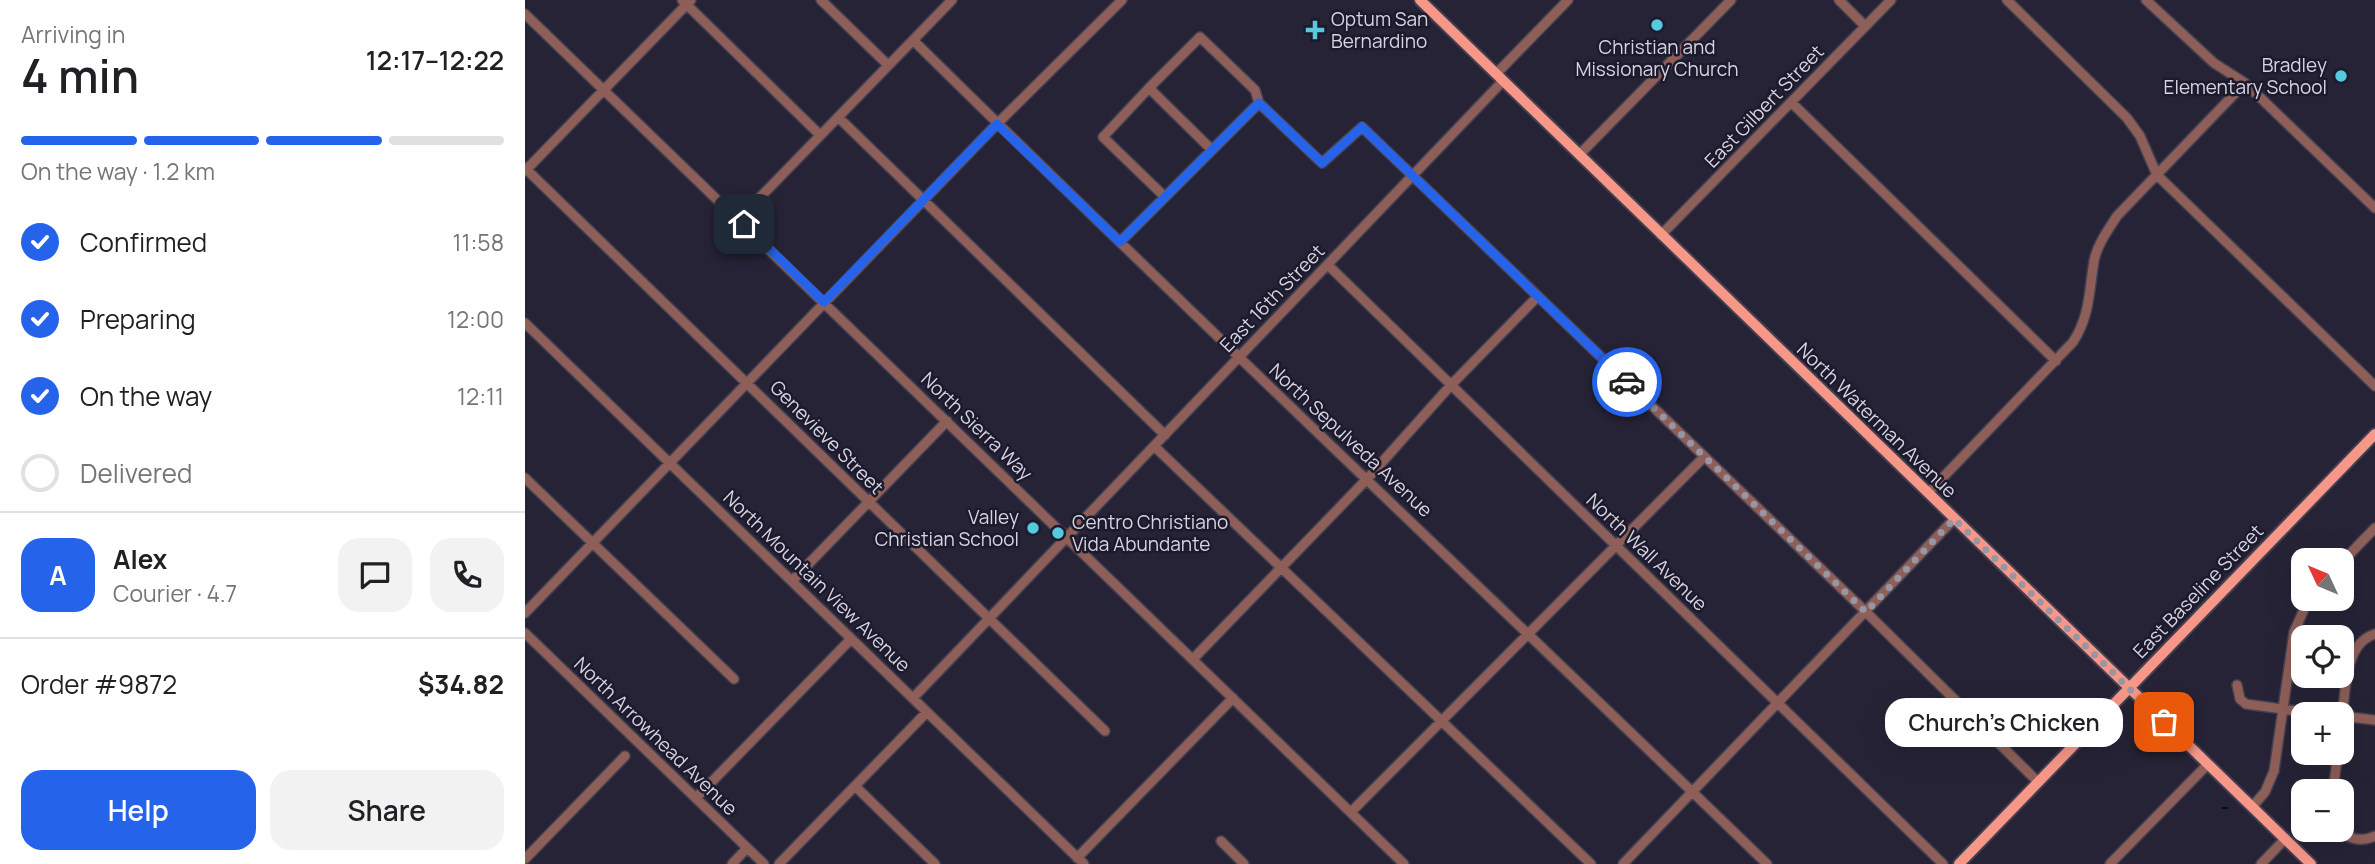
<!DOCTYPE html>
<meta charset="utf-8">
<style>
:root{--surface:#fff;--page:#f2f2f2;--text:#202124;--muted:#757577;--line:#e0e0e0;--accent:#2563eb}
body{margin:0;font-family:Manrope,sans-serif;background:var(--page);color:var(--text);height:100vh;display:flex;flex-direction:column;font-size:26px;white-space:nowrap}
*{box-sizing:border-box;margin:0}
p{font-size:23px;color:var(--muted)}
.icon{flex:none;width:38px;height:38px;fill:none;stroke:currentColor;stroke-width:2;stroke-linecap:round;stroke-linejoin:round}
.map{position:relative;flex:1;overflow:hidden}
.drawer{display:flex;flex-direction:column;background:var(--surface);width:525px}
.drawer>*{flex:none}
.needle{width:46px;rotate:314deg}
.tools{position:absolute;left:1766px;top:548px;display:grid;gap:14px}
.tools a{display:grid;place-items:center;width:63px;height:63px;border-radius:14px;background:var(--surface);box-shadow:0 7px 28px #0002;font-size:35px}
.pin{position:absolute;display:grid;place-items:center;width:60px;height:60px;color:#fff;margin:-30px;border-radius:14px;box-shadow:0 4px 10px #0006}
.courier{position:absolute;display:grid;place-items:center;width:70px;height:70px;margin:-35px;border:5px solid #2563eb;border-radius:50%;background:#fff;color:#222;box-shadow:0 2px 9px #0007}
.bubble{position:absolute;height:49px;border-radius:21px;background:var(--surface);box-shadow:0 7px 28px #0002;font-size:23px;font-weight:600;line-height:49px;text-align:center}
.summary em{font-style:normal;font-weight:600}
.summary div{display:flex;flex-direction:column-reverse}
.summary{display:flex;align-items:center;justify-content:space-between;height:119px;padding:0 21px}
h1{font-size:46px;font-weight:600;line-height:52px}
.bar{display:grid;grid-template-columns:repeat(4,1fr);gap:10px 7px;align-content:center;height:84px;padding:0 21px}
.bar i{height:9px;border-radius:5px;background:var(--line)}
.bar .active{background:var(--accent)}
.bar p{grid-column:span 4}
.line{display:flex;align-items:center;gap:18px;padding:0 21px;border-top:2px solid var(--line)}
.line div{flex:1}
.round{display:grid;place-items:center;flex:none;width:74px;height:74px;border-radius:21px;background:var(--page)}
ol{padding:0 21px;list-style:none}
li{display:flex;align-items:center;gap:21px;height:77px}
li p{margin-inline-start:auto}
li .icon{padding:7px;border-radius:50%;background:var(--accent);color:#fff;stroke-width:4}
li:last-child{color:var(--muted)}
li i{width:38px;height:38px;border:4px solid var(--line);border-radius:50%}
.cta{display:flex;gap:14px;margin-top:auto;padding:14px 21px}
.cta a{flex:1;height:80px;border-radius:21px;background:var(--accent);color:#fff;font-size:28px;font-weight:600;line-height:80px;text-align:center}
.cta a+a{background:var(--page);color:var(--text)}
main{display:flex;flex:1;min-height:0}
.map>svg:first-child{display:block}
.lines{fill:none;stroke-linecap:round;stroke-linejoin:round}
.stream{stroke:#000e14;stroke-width:2}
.minor-casing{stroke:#423f51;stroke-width:12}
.major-casing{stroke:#423f51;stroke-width:14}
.minor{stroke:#8e5f58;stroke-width:9}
.major{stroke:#f79788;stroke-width:10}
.done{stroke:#9896a4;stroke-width:7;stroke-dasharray:0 12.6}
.route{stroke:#2563eb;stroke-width:9}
.poi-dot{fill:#55cadf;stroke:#1c1a2c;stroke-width:2.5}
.labels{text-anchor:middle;stroke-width:5;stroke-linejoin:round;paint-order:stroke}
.poi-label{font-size:19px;fill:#d5d4e0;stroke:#1c1a2c;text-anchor:start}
.street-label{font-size:19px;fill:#d5d4e0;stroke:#1c1a2c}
</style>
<main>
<section class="drawer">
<div class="summary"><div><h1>4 min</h1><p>Arriving in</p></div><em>12:17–12:22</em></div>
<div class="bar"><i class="active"></i><i class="active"></i><i class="active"></i><i></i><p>On the way · 1.2 km</p></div>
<ol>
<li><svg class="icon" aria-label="check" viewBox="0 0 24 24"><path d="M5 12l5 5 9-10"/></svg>Confirmed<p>11:58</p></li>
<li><svg class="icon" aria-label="check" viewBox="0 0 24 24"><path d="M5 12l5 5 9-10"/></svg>Preparing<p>12:00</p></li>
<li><svg class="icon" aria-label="check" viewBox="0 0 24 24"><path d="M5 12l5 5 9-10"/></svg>On the way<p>12:11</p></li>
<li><i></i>Delivered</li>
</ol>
<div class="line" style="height:126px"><b class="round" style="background:var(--accent);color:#fff">A</b><div><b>Alex</b><p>Courier · 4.7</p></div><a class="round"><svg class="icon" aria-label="chat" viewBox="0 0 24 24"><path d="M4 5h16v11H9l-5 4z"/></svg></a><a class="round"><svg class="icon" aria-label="phone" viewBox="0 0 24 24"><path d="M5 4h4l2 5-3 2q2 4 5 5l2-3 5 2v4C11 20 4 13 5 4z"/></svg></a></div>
<div class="line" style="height:91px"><div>Order #9872</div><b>$34.82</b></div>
<div class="cta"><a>Help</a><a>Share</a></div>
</section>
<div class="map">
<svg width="1850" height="864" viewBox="0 0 1850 864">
<rect width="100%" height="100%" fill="#262336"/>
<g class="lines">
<path class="stream" d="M1698,808H1702"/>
<defs>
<path id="minor" d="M157,0L295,135
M296,0L363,65
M1314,0L1340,26
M1482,0L1602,118L1615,136L1632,175L1850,386
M1621,0L1689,63L1720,83L1850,208
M0,14L879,864
M388,40C669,318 958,589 1242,864
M971,74L1043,0
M624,88L675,37L730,90L734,103
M734,103L797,163L837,127L1341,612L1513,782
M1267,103L1531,361
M313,117L640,435
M1054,155L1206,0
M0,168L580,731
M0,171L166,0
M640,197L578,137L624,88L687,150
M214,219L427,0
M1136,235L1366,0
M595,242L734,103
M803,264L806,268L1418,864
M0,323L559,864
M629,446L1066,864
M0,478L209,679
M1403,493L1548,342C1565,316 1564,291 1569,261C1572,245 1583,230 1592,216L1720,83
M1816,563L1850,528
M267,581L422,421
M0,613L472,124L597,0
M0,633L239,864
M668,659L842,479L926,385L1013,296
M1712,685L1715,699L1721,704L1794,714
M388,698L978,81
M1816,716L1850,720
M1816,727C1821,697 1817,644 1850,634
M330,786L410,864
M1808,791L1813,752
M171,798L326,639
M1727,807L1740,792L1749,771L1769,632L1784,598
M826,812L1179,457
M1814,830C1825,840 1837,842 1850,836
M696,841L719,864
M552,858L708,698
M0,859L100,756
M207,864L222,848
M254,864L402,712
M1098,864L1429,519
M1585,864L1683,764
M1736,864L1760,839"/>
<path id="major" d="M895,0L1786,864
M1434,864L1850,434"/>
</defs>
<use href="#minor" class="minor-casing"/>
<use href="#major" class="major-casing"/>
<use href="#minor" class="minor"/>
<use href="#major" class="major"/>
</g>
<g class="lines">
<path class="done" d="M1102,382L1341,612L1429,519L1639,722"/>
<path class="route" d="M219,224L299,302L472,124L595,242L734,103L797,163L837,127L1102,382"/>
</g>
<g class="poi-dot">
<circle cx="1132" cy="25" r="7"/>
<path d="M786.5 19.5h7v7h7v7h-7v7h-7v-7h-7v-7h7z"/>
<circle cx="1816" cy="76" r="7"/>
<circle cx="508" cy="528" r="7"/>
<circle cx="533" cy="533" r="7"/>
</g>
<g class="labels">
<g class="poi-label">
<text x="806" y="26">Optum San<tspan x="806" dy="22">Bernardino</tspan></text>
<text x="1132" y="54" text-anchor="middle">Christian and<tspan x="1132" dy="22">Missionary Church</tspan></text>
<text x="1802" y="72" text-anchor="end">Bradley<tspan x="1802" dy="22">Elementary School</tspan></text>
<text x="494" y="524" text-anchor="end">Valley<tspan x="494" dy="22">Christian School</tspan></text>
<text x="547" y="529">Centro Christiano<tspan x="547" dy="22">Vida Abundante</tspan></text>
</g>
<g class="street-label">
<text transform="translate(1239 106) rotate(-46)" y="7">East Gilbert Street</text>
<text transform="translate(747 298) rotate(-46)" y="7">East 16th Street</text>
<text transform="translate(1352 420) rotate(44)" y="7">North Waterman Avenue</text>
<text transform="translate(452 426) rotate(44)" y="7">North Sierra Way</text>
<text transform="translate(302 437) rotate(45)" y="7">Genevieve Street</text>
<text transform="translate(826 440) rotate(43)" y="7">North Sepulveda Avenue</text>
<text transform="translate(1122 552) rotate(44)" y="7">North Wall Avenue</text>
<text transform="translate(292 581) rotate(44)" y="7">North Mountain View Avenue</text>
<text transform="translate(1673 591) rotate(-46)" y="7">East Baseline Street</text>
<text transform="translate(131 736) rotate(44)" y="7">North Arrowhead Avenue</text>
</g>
</g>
</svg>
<div class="tools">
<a><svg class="needle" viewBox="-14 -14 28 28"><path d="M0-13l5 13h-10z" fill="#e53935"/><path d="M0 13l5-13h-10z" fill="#757577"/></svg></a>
<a><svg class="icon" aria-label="locate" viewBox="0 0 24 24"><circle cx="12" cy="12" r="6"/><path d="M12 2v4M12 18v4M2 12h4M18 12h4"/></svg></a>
<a>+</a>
<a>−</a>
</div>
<div class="pin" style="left:1639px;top:722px;background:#ea580c"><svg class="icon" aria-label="bag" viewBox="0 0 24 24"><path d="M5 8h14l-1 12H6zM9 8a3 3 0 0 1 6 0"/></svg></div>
<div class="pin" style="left:219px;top:224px;background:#1f2937"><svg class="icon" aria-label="home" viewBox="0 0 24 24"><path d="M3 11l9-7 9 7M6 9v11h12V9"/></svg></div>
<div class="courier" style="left:1102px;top:382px"><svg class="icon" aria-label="car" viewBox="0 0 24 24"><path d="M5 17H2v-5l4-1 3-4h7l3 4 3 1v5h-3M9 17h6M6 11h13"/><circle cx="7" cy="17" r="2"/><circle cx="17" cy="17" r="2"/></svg></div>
<div class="bubble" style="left:1360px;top:698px;width:238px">Church's Chicken</div>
</div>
</main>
